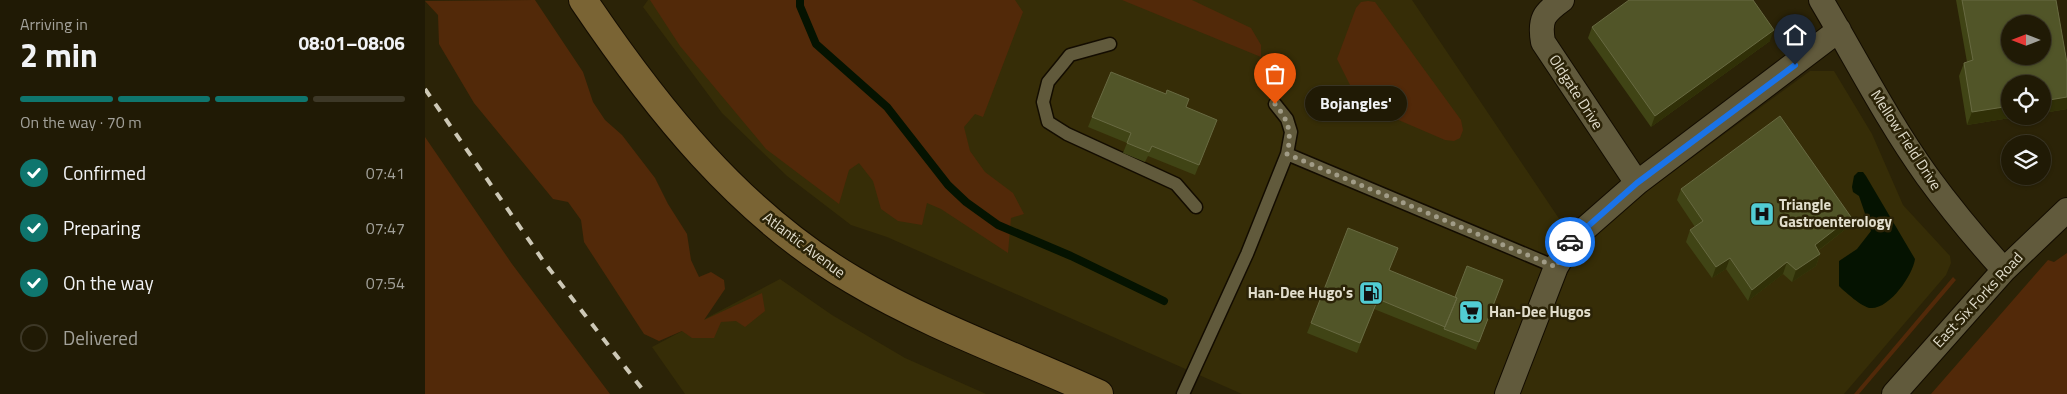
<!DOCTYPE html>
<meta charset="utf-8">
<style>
:root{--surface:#201a05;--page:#2d2713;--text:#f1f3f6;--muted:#a2a19a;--line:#3d3827;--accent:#0f766e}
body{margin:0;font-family:"Titillium Web",sans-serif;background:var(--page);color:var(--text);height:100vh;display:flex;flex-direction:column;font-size:19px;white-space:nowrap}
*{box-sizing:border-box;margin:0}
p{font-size:16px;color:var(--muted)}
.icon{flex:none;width:28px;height:28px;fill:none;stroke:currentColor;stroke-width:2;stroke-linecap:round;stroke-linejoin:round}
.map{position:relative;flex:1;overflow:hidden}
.panel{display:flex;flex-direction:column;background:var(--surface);width:425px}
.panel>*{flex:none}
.needle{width:32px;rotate:270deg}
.buttons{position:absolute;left:1576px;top:15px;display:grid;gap:10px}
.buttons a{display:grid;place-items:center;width:50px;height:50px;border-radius:50%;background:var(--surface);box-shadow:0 1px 4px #0004,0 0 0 1px var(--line);font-size:25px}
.pin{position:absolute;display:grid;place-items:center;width:42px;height:42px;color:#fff;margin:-51px -21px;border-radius:50% 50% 50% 0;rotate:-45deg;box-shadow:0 0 5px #0007}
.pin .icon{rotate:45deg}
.courier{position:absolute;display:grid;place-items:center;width:50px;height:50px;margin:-25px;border:4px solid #1a73e8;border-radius:50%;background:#fff;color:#222;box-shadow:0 1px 6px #0007}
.bubble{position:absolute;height:35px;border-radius:18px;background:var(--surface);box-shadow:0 1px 4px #0004,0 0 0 1px var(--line);font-size:16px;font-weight:700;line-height:35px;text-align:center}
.summary em{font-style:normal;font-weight:700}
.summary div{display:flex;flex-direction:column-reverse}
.summary{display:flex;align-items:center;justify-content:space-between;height:85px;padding:0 20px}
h1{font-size:32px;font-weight:700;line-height:38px}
.bar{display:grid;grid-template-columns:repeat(4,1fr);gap:8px 5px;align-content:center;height:60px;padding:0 20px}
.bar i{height:6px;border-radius:4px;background:var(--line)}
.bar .current{background:var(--accent)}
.bar p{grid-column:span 4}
ol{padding:0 20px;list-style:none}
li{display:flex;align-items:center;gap:15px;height:55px}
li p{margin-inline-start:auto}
li .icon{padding:5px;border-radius:50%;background:var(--accent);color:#fff;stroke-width:4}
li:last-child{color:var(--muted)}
li i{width:28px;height:28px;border:2px solid var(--line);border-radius:50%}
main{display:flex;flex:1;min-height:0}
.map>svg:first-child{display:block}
.built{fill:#362d07}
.green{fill:#522909}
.water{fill:#051301}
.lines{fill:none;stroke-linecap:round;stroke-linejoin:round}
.stream{stroke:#051301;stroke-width:8}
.service-casing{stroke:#130c00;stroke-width:15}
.minor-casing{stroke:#130c00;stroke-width:26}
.secondary-casing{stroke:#130c00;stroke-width:30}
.service{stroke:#615a3c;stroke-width:12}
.minor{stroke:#615a3c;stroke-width:24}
.secondary{stroke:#7a6434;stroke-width:28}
.rail{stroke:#cdc8b6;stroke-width:4;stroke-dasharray:9 9;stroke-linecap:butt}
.wall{fill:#404415}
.shaded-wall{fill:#303007}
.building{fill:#515528;stroke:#686a42;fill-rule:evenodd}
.done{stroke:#a19c87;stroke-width:5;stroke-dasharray:0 9}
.route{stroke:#1a73e8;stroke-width:6}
.labels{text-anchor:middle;stroke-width:5;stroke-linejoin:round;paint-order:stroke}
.street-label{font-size:15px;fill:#e1ddcc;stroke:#2b2307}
.poi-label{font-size:15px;font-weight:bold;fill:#e1ddcc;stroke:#2b2307;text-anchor:start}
</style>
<main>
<section class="panel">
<div class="summary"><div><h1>2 min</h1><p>Arriving in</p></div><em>08:01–08:06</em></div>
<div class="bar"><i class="current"></i><i class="current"></i><i class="current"></i><i></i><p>On the way · 70 m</p></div>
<ol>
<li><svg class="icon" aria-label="check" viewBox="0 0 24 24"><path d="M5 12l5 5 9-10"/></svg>Confirmed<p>07:41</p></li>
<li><svg class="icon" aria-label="check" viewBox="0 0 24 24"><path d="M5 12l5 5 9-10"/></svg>Preparing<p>07:47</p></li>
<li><svg class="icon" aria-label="check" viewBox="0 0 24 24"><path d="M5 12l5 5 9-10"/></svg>On the way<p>07:54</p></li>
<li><i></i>Delivered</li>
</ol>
</section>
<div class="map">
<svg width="1642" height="394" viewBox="0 0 1642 394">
<rect width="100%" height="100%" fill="#2b2307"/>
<path class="built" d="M223,0H987L1139,226L1161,236L1385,71H1409L1447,134L1478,205L1525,256L1526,263L1521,275L1419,394H817L462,237L426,225L362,176L297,113L218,7Z
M355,279L407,315L480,358L561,394H260L227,347Z"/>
<path class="green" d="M110,0L158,72L168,102L180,120L197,135L230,178L243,204L262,234L266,260L274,277L286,272L299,280L300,289L279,320L337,293L340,311L320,327L311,321L296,322L289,338H267L257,331L234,341L219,334L159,242L156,220L143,202L128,199L49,103L14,44L13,15L0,1Z
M225,0H590L598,12L558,117L550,114L539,127L545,151L560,172L588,193L599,214L586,218L583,253L516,209L502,203L497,225L473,221L456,209L448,181L434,163L424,170L414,204L341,149L255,46Z
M697,0H767L826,28L836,45V57Z
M943,1L950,2L1036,120L1038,130L1035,138L1029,141L1020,140L934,103L912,59L931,8L936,2Z
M0,137L87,264L185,394H0Z
M1642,253V394H1506L1623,260L1629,262Z
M1528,277L1531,280L1434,394H1429Z"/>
<path class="water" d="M1433,172H1438L1441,176L1490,259C1488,275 1464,310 1445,308C1437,307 1420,292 1414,286V261L1432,249L1446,231L1434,196L1428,192L1427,187L1429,176Z"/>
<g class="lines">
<path class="stream" d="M375,0V6L391,44L462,107L523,185L541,202L573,225L646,256L739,301"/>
<defs>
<path id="service" d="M685,44L645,55L637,65L623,82L618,102L623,122L642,134L751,184L771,207
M862,154L1131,267
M758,394L822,254L862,154L866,132L862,119L850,104"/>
<path id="minor" d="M1137,0C1119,13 1114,19 1118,42L1212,183
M1396,0C1431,59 1462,120 1502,176C1526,209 1552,240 1579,270
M1082,394L1131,267L1147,240L1212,183L1414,30
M1469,394L1579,270L1642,210"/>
<path id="secondary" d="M158,0C231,108 314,213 428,280C505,326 593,357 674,394"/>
</defs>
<use href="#service" class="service-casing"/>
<use href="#minor" class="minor-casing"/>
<use href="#secondary" class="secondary-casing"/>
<use href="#service" class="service"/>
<use href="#minor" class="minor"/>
<use href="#secondary" class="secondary"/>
<path class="rail" d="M0,89L119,262L221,394"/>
</g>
<path class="wall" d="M1531,0H1631L1642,63V109L1618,113V84L1585,116H1597L1542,125L1534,76L1539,63L1542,62Z
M1167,27L1345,41L1226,127L1163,38Z
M761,107L792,120L770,175L723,156L720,162L698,153L702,143L663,127L667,117Z
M1256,189L1422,228L1393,251L1395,254L1391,266L1367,282L1358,274L1323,301L1301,269L1287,278L1261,242L1265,230L1270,227L1252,200Z
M964,271L1030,297L1078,280L1051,350L949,309L932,353L882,333L886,323Z"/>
<path class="shaded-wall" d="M1349,30L1345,41L1226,127L1230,116Z
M1642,97V109L1618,113V101Z
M1585,106V116H1597L1542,125L1547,112Z
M1426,217L1422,228L1386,256L1390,245Z
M1395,254L1391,266L1367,282L1371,270Z
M1305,258L1301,269L1287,278L1291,267Z
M1362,262L1358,274L1323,301L1327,290Z"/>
<path class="building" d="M1204,0H1328L1349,30L1230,116L1167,27Z
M1537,0H1631L1642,63V97L1618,101V84H1585V106L1547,112L1539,63L1548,60ZM1585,24H1618V56H1585Z
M686,72L741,94L742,90L764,99L761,107L792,120L774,165L727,146L724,152L702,143L706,133L667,117Z
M1355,116L1426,217L1390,245L1395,254L1371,270L1362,262L1327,290L1305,258L1291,267L1265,230L1278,221L1256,189Z
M923,228L973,248L964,270L1032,298L1020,327L953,299L935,343L886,323Z
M1042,266L1078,280L1054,342L1019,329L1032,298L1030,297Z"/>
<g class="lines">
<path class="done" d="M850,104C864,121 867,132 862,154L1131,267L1145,242"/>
<path class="route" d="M1145,242L1212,183L1370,65"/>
</g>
<defs>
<symbol id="hospital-square" viewBox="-11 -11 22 22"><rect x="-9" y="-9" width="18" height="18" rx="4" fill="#51ccd3" stroke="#2b2307"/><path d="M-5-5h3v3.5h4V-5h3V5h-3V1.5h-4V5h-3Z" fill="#111"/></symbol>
<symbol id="fuel-square" viewBox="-11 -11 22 22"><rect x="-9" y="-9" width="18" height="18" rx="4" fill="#51ccd3" stroke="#2b2307"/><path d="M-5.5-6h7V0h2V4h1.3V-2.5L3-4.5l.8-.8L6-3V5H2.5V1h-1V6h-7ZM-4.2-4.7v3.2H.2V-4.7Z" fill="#111"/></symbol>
<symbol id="supermarket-square" viewBox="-11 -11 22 22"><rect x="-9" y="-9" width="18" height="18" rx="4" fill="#51ccd3" stroke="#2b2307"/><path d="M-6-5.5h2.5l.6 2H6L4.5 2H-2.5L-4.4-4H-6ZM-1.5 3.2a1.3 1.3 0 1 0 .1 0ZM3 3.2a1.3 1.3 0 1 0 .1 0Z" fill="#111"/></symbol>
</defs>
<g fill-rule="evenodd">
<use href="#hospital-square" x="1323" y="200" width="28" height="28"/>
<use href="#fuel-square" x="932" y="279" width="28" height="28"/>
<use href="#supermarket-square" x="1032" y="298" width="28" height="28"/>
</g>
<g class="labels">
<g class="street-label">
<text transform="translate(1151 92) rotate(57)" y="5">Oldgate Drive</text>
<text transform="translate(1481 140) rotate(57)" y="5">Mellow Field Drive</text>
<text transform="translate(379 245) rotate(37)" y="5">Atlantic Avenue</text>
<text transform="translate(1553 300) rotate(-47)" y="5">East Six Forks Road</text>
</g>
<g class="poi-label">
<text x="1354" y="210">Triangle<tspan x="1354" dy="17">Gastroenterology</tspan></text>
<text x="928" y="298" text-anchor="end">Han-Dee Hugo's</text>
<text x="1064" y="317">Han-Dee Hugos</text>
</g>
</g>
</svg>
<div class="buttons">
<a><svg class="needle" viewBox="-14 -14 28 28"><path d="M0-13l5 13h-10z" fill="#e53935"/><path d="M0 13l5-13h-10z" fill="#a2a19a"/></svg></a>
<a><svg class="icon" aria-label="locate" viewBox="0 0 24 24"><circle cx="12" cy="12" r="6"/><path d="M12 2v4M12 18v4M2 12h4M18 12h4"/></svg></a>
<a><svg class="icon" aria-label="layers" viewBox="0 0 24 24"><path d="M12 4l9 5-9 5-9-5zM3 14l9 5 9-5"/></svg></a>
</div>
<div class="pin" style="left:850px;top:104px;background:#ea580c"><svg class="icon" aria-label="bag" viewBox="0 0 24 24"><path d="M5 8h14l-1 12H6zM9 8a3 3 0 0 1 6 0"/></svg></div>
<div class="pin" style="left:1370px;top:65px;background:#1f2937"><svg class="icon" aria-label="home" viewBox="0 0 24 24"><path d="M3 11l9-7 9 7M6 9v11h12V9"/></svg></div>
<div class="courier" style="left:1145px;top:242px"><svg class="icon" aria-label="car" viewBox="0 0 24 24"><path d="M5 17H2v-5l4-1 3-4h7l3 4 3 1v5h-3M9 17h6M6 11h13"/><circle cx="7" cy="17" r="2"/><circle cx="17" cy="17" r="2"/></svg></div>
<div class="bubble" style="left:880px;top:86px;width:102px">Bojangles'</div>
</div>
</main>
